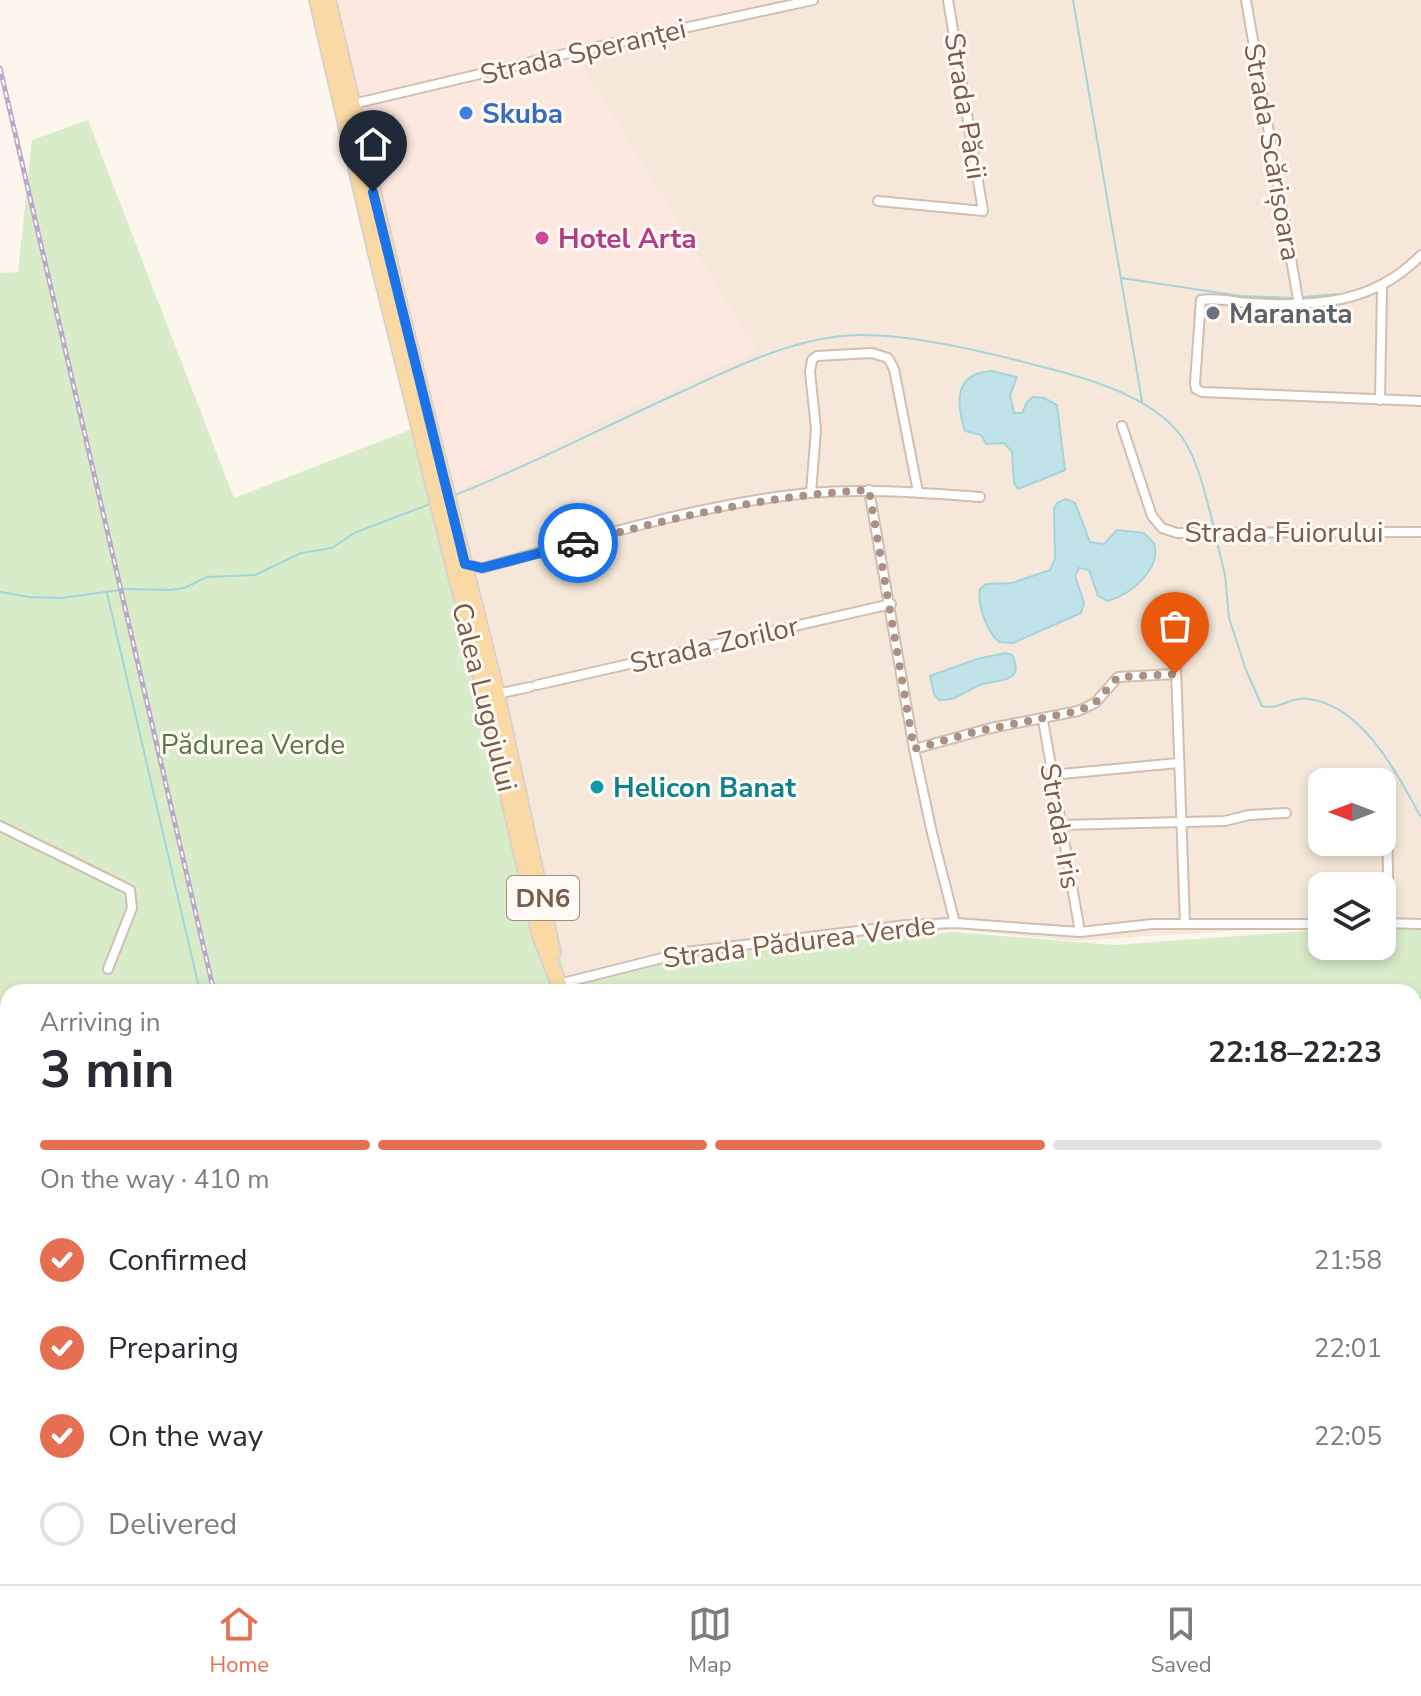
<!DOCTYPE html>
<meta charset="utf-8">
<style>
:root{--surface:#fff;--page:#f2f2f3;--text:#2b2b33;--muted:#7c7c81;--line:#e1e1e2;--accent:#e76f51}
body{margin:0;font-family:"Nunito Sans",sans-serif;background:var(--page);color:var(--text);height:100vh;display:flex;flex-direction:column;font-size:30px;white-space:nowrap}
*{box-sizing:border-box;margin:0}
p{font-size:26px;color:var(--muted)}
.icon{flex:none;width:44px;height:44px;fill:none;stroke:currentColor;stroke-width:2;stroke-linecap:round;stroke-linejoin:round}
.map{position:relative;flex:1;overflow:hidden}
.panel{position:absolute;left:0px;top:984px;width:1422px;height:600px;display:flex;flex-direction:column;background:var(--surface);border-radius:24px 24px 0 0;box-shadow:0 4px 12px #0003}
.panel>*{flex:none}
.needle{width:52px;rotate:270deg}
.buttons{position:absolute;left:1308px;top:768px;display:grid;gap:16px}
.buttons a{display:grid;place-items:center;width:88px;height:88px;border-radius:16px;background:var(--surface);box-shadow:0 4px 12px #0003;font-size:40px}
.pin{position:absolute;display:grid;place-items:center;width:68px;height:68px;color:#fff;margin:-82px -34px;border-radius:50% 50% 50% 0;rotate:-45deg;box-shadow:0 0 8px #0007}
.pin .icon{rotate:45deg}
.courier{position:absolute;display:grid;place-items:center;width:80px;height:80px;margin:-40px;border:6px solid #1a73e8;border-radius:50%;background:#fff;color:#222;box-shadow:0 2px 10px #0007}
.headline em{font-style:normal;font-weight:700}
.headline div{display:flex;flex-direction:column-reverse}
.headline{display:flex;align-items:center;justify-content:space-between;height:136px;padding:0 40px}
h1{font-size:52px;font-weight:700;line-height:60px}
.bar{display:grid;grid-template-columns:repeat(4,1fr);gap:12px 8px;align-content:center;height:96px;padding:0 40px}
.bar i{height:10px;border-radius:6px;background:var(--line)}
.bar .selected{background:var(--accent)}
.bar p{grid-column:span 4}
ol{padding:0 40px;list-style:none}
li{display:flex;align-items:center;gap:24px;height:88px}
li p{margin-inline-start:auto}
li .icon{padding:8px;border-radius:50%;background:var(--accent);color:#fff;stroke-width:4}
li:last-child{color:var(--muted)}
li i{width:44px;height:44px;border:4px solid var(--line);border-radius:50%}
.tab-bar{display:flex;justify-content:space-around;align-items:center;height:112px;border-top:2px solid var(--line);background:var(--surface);font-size:22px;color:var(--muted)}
.tab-bar a{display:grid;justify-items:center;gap:4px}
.tab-bar .selected{color:var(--accent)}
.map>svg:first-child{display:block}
.residential{fill:#f5e8da;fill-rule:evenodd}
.commercial{fill:#fde8e0}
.green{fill:#d8ecc9}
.water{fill:#bfe3e8;stroke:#a5d3da;stroke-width:2}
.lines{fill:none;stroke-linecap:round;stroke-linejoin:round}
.stream{stroke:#a5d3da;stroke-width:2}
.minor-casing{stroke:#d1beb0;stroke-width:12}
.tertiary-casing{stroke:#d1beb0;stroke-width:14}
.primary-casing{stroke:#dad1cd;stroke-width:18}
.minor{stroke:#fff;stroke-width:8}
.tertiary{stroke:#fff;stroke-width:10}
.primary{stroke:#fbd9a5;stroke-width:14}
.rail-casing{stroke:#b9a8c9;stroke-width:5}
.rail{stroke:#fffaf3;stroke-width:2;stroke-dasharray:6;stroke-linecap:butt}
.done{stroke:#a89285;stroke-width:8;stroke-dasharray:0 14.4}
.route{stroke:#1a73e8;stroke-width:10}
.shop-dot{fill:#3f7fe0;stroke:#fffaf3;stroke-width:3}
.hotel-dot{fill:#d1479c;stroke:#fffaf3;stroke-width:3}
.worship-dot{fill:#6b7280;stroke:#fffaf3;stroke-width:3}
.culture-dot{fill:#0f9aa8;stroke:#fffaf3;stroke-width:3}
.labels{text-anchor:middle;stroke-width:6;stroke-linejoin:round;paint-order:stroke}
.shield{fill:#fffaf3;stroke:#a28b7f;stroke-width:2}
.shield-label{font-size:26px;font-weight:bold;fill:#7a5c4d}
.street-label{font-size:28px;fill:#7a5c4d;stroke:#fffaf3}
.shop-label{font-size:28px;font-weight:bold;fill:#366cbe;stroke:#fffaf3;text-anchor:start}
.hotel-label{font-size:28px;font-weight:bold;fill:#b23c85;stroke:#fffaf3;text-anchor:start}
.worship-label{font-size:28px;font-weight:bold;fill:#5b616d;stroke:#fffaf3;text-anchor:start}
.park-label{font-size:28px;fill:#537a41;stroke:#fffaf3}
.culture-label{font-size:28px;font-weight:bold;fill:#0d838f;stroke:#fffaf3;text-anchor:start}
</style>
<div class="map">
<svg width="1421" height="1584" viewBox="0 0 1421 1584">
<rect width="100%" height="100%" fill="#fdf6ec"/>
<path class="residential" d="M813,0H1421V920L1382,922V886H1322V925L1075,941L953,929L663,961L568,986L452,491L523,460L581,430L705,373L757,352L573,52ZM1322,782H1382V842H1322Z
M1421,1503V1584H724L723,1576H1414V1508Z"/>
<path class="commercial" d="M323,0H813L573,52L757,352L705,373L581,430L523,460L452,491Z"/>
<path class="green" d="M88,120L234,498L425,424L452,491L568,986L660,963L783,947L954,932L1115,945L1322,930V946H1382V925L1421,922V1503L1414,1508V992H8V1179L0,1175V273L18,272L32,140Z
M147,1576H723L724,1584H141Z"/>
<path class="water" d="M992,371L1017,377L1010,395L1014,413H1022L1027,402L1033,397L1044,398L1057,405L1065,470L1018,489L1014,483L1012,452L1004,443L986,444L981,435L965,431C956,402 954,373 992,371Z
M1066,499L1075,503L1090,542L1104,544L1117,530L1144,533L1154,543C1162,569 1131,594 1108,601L1098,596L1089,570L1079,568L1075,576L1084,603L1081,613L1013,643L999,642C987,632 977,604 980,589L986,584L1012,583L1050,570L1055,559L1054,508L1057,503Z
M1005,653L1012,655C1026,682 999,680 983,684C967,689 958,701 939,700L934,694L930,676L977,659Z"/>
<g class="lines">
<path class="stream" d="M1073,0L1142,401
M1121,278L1241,296L1293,298
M1304,297L1337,294
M455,495C532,465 605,426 681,392C735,367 797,336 859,335C912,334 991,353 1043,367C1091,379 1164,400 1188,447C1201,472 1207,501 1214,528
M1216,538L1225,575L1229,618L1246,670L1262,706C1279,711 1290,696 1309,699C1363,706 1397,774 1421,817
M0,592L29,597L61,598L127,589L171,590L184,588L207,577L255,575L301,553L332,548L354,533L430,504
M107,593L200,992
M1414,1002L1421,997
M1414,1512L1421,1510
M390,1576L391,1584
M756,1578L783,1576
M707,1584L730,1581"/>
<defs>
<path id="minor" d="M1246,0L1299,305
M353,104L573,52L813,0
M878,201L983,211L948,0
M1421,255C1374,304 1314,307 1250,303C1234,302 1217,297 1201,300L1195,383L1196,389L1202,392L1421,401
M1380,400L1382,287
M1122,426L1152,516L1162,528L1177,533L1421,532
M869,490L914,749L932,833L955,923
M811,493L816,429L810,372L812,360L817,356L872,353L888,358L894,369L918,492
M465,564L482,568C590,539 698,504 809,493C867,488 923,493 980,497
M1174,611L1185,924
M537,685L891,604
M497,694L530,687
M1043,720L1080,932
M914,749L991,728L1078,711L1095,703L1118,677L1175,674
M1051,775L1178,763
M1387,822L1389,923
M1060,825L1225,821L1249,815L1286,813
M0,826L130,890L132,908L108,969
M1382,923L1421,924
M559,984L686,952L907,925L955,923L1080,932L1152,924H1322
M1414,1554L1421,1553
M1055,1584L1142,1576
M1166,1584V1576
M1332,1584V1576"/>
<path id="tertiary" d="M0,1091L8,1096
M102,1584L106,1576"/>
<path id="primary" d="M317,0L377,258L486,697L540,936L562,992
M328,0L401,310L497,694L553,952
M737,1576L739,1584
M751,1576L753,1584"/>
</defs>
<use href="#minor" class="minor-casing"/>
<use href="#tertiary" class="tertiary-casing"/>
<use href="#primary" class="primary-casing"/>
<use href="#minor" class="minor"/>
<use href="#tertiary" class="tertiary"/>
<use href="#primary" class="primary"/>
<defs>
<path id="rail" d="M0,68L214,992
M0,1075L8,1080
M338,1576L339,1584"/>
</defs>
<use href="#rail" class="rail-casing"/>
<use href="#rail" class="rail"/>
</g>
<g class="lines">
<path class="done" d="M578,543C675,517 769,495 869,490L914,749L978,731L1078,711L1095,703L1118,677L1175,674"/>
<path class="route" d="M373,192L465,564L482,568L578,543"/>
</g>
<circle class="shop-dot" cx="466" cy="113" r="8"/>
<circle class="hotel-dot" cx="542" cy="238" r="8"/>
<circle class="worship-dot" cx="1213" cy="313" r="8"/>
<circle class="culture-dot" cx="597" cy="787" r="8"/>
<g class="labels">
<rect class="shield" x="507" y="876" width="72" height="44" rx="6"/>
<g class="shield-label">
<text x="543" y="907">DN6</text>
</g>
<g class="street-label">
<text transform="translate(583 51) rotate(-13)" y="10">Strada Speranței</text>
<text transform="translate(966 106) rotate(81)" y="10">Strada Păcii</text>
<text transform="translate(1273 152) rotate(80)" y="10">Strada Scărișoara</text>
<text x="1284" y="542">Strada Fuiorului</text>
<text transform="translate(714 644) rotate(-13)" y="10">Strada Zorilor</text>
<text transform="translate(485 697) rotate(76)" y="10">Calea Lugojului</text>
<text transform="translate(1061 826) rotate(80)" y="10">Strada Iris</text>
<text transform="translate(799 941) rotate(-7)" y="10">Strada Pădurea Verde</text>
</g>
<g class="shop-label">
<text x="482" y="123">Skuba</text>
</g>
<g class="hotel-label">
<text x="558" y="248">Hotel Arta</text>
</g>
<g class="worship-label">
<text x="1229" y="323">Maranata</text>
</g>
<g class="park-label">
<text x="253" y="754">Pădurea Verde</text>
</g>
<g class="culture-label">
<text x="613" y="797">Helicon Banat</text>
</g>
</g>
</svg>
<div class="buttons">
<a><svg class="needle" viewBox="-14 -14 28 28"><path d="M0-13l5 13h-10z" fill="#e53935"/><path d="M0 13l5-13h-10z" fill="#7c7c81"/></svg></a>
<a><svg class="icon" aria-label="layers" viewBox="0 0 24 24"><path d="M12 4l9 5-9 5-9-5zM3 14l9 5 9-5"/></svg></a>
</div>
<div class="pin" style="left:1175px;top:674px;background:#ea580c"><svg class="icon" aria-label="bag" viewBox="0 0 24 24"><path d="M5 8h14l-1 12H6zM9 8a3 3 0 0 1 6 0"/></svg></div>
<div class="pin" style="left:373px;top:192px;background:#1f2937"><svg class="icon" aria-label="home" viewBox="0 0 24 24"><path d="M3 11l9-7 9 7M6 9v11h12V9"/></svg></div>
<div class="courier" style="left:578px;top:543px"><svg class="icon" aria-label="car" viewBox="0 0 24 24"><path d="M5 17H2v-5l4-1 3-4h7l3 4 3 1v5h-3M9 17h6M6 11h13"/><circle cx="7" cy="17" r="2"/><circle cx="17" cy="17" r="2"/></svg></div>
<section class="panel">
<div class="headline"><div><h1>3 min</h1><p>Arriving in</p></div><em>22:18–22:23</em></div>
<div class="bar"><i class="selected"></i><i class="selected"></i><i class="selected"></i><i></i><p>On the way · 410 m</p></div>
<ol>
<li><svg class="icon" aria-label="check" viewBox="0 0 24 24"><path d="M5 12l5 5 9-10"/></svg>Confirmed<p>21:58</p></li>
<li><svg class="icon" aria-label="check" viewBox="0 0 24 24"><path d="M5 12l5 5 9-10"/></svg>Preparing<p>22:01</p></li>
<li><svg class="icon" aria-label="check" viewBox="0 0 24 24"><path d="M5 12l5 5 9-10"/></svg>On the way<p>22:05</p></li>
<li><i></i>Delivered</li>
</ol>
</section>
</div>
<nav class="tab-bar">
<a class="selected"><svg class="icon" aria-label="home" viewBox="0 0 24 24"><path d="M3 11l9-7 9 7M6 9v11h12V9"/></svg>Home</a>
<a><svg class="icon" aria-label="map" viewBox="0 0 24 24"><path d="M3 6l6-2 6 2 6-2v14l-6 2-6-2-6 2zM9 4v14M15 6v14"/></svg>Map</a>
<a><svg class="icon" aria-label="saved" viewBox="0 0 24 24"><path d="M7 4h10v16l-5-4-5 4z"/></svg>Saved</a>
</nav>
